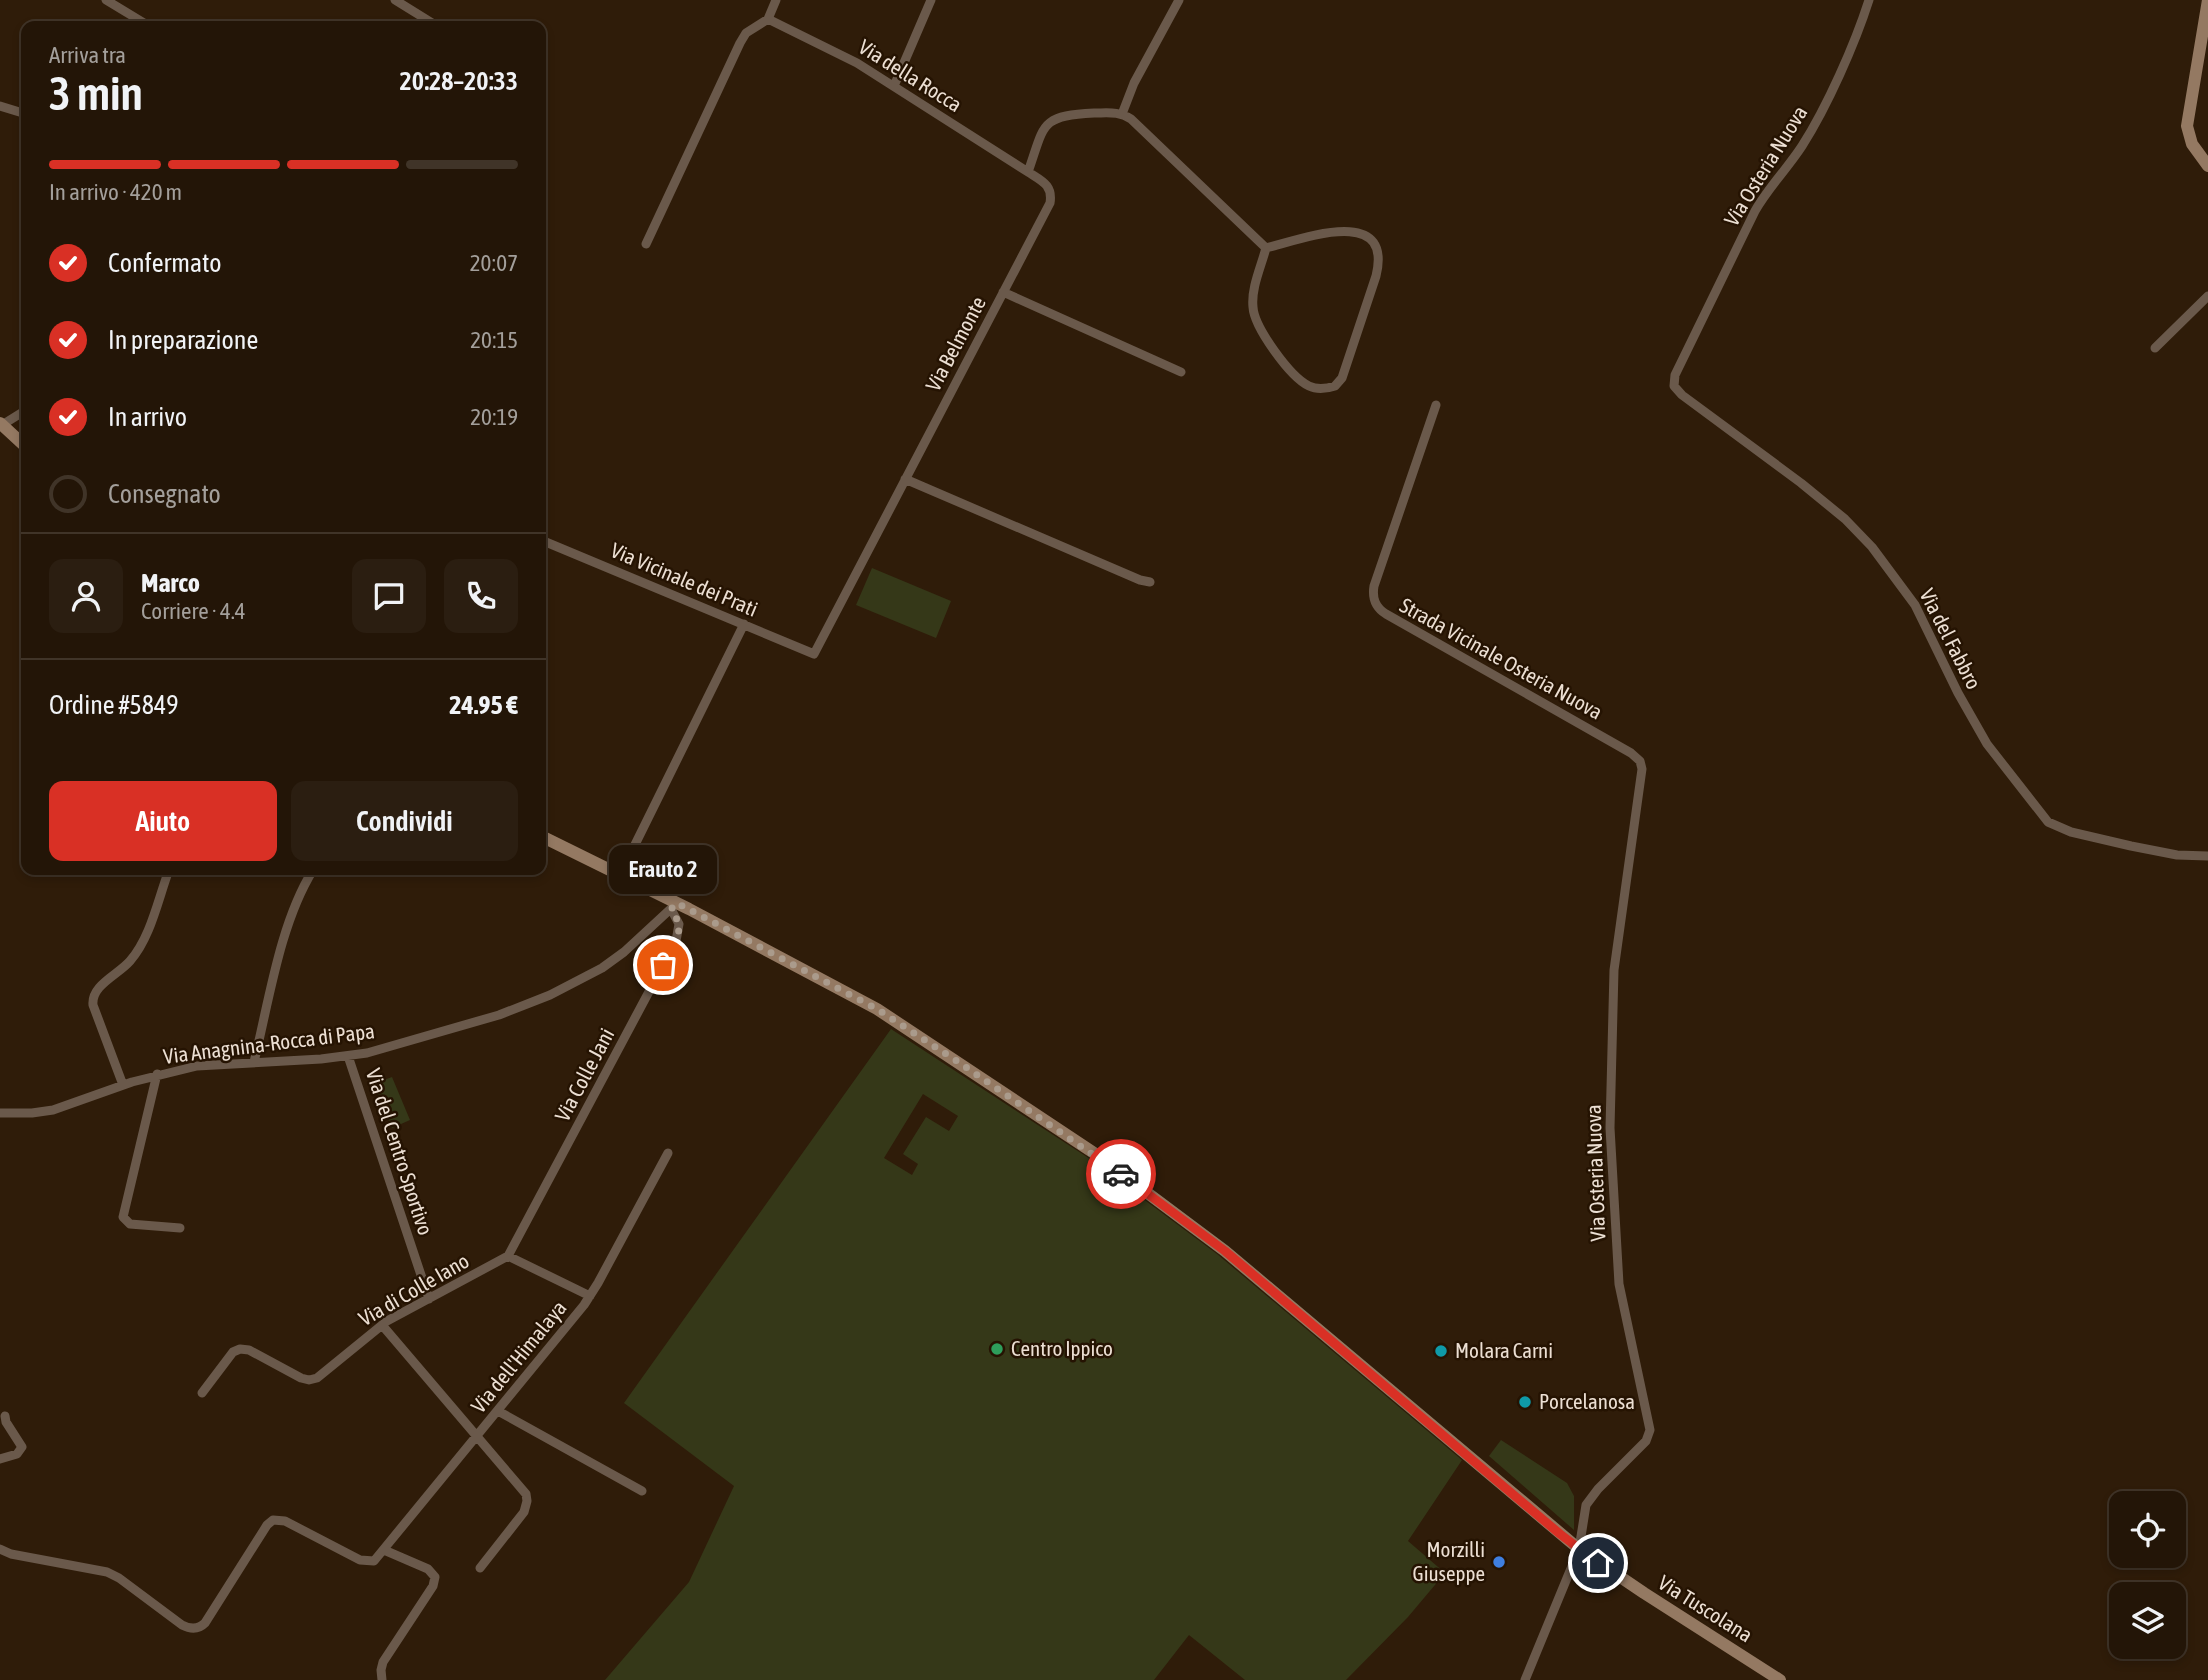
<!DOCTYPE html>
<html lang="it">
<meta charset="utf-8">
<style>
:root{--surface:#231507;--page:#2b1e11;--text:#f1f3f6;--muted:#a39f9b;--line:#403428;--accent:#d93025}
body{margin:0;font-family:"Asap Condensed",sans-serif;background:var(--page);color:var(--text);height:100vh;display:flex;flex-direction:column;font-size:26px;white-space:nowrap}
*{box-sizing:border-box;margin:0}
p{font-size:23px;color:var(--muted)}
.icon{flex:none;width:38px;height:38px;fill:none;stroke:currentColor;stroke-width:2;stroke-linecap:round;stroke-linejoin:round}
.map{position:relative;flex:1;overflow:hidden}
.side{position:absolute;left:21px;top:21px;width:525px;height:854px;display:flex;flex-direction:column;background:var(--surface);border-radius:14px;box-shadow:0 4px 10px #0003,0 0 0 2px var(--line)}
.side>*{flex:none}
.buttons{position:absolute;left:2109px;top:1491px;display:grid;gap:14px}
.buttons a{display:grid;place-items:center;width:77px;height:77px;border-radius:14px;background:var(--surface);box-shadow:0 4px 10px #0003,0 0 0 2px var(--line);font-size:35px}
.pin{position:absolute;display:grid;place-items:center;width:60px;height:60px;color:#fff;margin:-30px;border:4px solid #fff;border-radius:50%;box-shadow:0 2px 7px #0007}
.courier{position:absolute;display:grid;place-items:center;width:70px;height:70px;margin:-35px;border:5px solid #d93025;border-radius:50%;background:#fff;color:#222;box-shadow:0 2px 9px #0007}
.bubble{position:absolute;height:49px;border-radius:14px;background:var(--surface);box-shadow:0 4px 10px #0003,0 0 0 2px var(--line);font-size:23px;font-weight:600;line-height:49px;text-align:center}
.overview em{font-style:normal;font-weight:600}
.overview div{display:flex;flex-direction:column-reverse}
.overview{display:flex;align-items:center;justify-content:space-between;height:119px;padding:0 28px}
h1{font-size:46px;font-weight:600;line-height:52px}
.bar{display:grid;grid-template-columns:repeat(4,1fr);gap:10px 7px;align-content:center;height:84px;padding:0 28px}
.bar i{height:9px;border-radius:5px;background:var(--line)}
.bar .on{background:var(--accent)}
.bar p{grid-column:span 4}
.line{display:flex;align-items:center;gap:18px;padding:0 28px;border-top:2px solid var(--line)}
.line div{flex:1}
.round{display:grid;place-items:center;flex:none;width:74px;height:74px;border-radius:14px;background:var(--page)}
ol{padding:0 28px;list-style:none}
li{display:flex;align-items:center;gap:21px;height:77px}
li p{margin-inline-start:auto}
li .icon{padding:7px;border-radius:50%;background:var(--accent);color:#fff;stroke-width:4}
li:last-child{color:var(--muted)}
li i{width:38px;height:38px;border:4px solid var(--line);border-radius:50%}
.cta{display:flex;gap:14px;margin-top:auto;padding:14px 28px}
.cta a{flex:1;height:80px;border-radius:14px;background:var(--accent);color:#fff;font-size:28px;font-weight:600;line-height:80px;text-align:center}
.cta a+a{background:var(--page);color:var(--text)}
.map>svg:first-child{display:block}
.green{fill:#353818;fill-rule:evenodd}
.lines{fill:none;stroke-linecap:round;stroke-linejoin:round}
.street{stroke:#6a594b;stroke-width:9}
.secondary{stroke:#947962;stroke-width:12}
.done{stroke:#aa9b8c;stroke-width:7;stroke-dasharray:0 12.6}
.route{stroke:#d93025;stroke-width:9}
.leisure-dot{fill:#2e9e5b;stroke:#251302;stroke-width:2.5}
.culture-dot{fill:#0f9aa8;stroke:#251302;stroke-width:2.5}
.shop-dot{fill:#3f7fe0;stroke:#251302;stroke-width:2.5}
.labels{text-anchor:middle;stroke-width:5;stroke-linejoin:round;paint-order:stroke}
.street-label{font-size:21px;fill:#ecdfd3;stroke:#251302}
.poi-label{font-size:21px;fill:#ecdfd3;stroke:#251302;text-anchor:start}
</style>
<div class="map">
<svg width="2208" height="1680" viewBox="0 0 2208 1680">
<rect width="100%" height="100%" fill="#2f1c09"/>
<path class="green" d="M872,568L951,601L936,638L856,605Z
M891,1029L1087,1157L1217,1254L1462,1460L1408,1541L1445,1573L1408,1617L1346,1680H1245L1189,1635L1154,1680H605L689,1582L734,1486L624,1403ZM923,1094L958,1116L949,1131L926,1117L903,1154L918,1164L912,1175L884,1158Z
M392,1077L410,1120L392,1128L373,1084Z
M1501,1440L1567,1483L1574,1496V1530L1489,1456Z"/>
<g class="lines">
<path class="street" d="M106,0L149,26
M395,0L437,26
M1869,0C1855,44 1827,107 1802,146C1787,169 1768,188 1755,211L1675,375L1674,386L1682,395L1801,483L1845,519L1872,547L1915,605L1958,693L1987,744L2048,822L2071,832L2131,846L2177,855L2208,856
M768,19L857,63L1028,172
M894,86L931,0
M0,106L26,114
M1122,114L1134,83L1179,0
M646,244L740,43L746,33L768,19L776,0
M1003,292L1181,372
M2155,348L2208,296
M1436,405L1374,586C1372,598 1375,607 1386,614L1631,753L1640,761L1642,769L1614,970L1610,1128L1619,1284L1650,1430L1646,1441L1598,1489L1586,1505L1579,1549L1525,1680
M2,425L26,410
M905,479L1140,580L1150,582
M541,540L814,654L1050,203C1053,185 1042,181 1028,172C1045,124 1039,116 1094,113C1108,113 1119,111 1131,119L1266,248C1261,267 1251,288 1253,307C1254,327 1290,377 1309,386C1317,390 1326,389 1335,386L1342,378L1376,276C1394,203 1299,240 1266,248
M620,875L744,624
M348,1056L429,1299
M254,1062C269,1001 280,923 313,870
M157,1074L123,1217L130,1224L180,1228
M123,1085L93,1005C91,985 118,975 130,961C151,937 158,899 169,870
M0,1113H32L53,1110L132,1082L197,1066L321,1059L367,1053L499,1015L550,995L602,968L624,952L677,903
M508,1256L676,941L679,924L671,909
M382,1325L526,1494L527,1501L524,1512L480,1568
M202,1393L233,1352L240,1349L249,1350L301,1378L309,1380L317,1378L387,1321L508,1256L590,1296
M498,1411L642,1491
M0,1459L17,1454L22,1447L6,1422L5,1416
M0,1549L11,1554L107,1572L119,1578L182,1625C190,1629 198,1630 205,1623L267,1525L273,1520L285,1521L360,1560L374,1561L584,1305L598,1283L668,1153
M382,1680L381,1670L383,1662L433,1586L435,1577L428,1569L384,1550"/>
<path class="secondary" d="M2208,0L2187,126L2192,144L2208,166
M0,423L26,447
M541,836L689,909L877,1009L1094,1153L1225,1251L1579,1549L1644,1593L1780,1680"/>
</g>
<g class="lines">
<path class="done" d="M663,965C675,944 687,931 671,909L677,903L877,1009L957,1061L1121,1174"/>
<path class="route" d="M1121,1174L1225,1251L1560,1534L1598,1563"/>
</g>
<circle class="leisure-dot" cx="997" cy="1349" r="7"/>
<g class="culture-dot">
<circle cx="1441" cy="1351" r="7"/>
<circle cx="1525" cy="1402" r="7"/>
</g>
<circle class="shop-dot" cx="1499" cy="1562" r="7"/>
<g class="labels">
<g class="street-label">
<text transform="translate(910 76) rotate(32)" y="7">Via della Rocca</text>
<text transform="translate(1766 166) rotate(-58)" y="7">Via Osteria Nuova</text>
<text transform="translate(956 344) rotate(-62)" y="7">Via Belmonte</text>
<text transform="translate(684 580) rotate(23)" y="7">Via Vicinale dei Prati</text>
<text transform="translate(1950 639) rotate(63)" y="7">Via del Fabbro</text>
<text transform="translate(1501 659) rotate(29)" y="7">Strada Vicinale Osteria Nuova</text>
<text transform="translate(269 1044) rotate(-7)" y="7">Via Anagnina-Rocca di Papa</text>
<text transform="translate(585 1075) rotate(-62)" y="7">Via Colle Jani</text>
<text transform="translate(399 1152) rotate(72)" y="7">Via del Centro Sportivo</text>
<text transform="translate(1596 1173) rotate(-92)" y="7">Via Osteria Nuova</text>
<text transform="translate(414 1290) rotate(-30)" y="7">Via di Colle Iano</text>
<text transform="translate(519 1357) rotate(-51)" y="7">Via dell'Himalaya</text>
<text transform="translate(1705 1609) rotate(32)" y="7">Via Tuscolana</text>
</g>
<g class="poi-label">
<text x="1011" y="1356">Centro Ippico</text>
<text x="1455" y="1358">Molara Carni</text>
<text x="1539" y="1409">Porcelanosa</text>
<text x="1485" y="1557" text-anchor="end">Morzilli<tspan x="1485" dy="24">Giuseppe</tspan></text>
</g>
</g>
</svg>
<div class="buttons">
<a><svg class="icon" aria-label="locate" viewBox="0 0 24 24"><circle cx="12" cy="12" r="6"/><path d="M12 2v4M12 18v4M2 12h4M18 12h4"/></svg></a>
<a><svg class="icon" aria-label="layers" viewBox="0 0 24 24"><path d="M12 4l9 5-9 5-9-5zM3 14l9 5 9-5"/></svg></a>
</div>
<div class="pin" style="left:663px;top:965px;background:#ea580c"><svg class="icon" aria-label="bag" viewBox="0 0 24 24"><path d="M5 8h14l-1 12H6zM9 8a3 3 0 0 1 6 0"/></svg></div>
<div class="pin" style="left:1598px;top:1563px;background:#1f2937"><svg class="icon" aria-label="home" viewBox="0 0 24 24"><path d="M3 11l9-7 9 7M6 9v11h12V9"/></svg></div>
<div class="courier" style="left:1121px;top:1174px"><svg class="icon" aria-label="car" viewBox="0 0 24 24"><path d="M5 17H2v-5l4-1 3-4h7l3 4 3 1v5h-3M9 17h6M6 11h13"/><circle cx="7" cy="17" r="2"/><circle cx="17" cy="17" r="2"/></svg></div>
<div class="bubble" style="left:609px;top:845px;width:108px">Erauto 2</div>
<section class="side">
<div class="overview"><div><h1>3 min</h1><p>Arriva tra</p></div><em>20:28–20:33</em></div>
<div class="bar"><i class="on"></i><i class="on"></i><i class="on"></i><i></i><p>In arrivo · 420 m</p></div>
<ol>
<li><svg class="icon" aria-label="check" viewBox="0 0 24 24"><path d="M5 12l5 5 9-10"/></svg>Confermato<p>20:07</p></li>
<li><svg class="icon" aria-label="check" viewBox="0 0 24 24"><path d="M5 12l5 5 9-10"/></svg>In preparazione<p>20:15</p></li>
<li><svg class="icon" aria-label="check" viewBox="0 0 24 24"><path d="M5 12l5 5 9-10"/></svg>In arrivo<p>20:19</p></li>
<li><i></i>Consegnato</li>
</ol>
<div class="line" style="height:126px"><a class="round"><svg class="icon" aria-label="person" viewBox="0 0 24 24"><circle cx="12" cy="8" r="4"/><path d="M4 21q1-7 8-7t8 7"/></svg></a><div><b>Marco</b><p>Corriere · 4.4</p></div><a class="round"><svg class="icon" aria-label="chat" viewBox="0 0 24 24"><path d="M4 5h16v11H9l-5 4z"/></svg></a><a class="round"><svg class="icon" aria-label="phone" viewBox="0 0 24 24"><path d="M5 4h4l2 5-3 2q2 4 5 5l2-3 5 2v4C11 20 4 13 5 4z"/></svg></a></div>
<div class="line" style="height:91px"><div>Ordine #5849</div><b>24.95 €</b></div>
<div class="cta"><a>Aiuto</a><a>Condividi</a></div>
</section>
</div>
